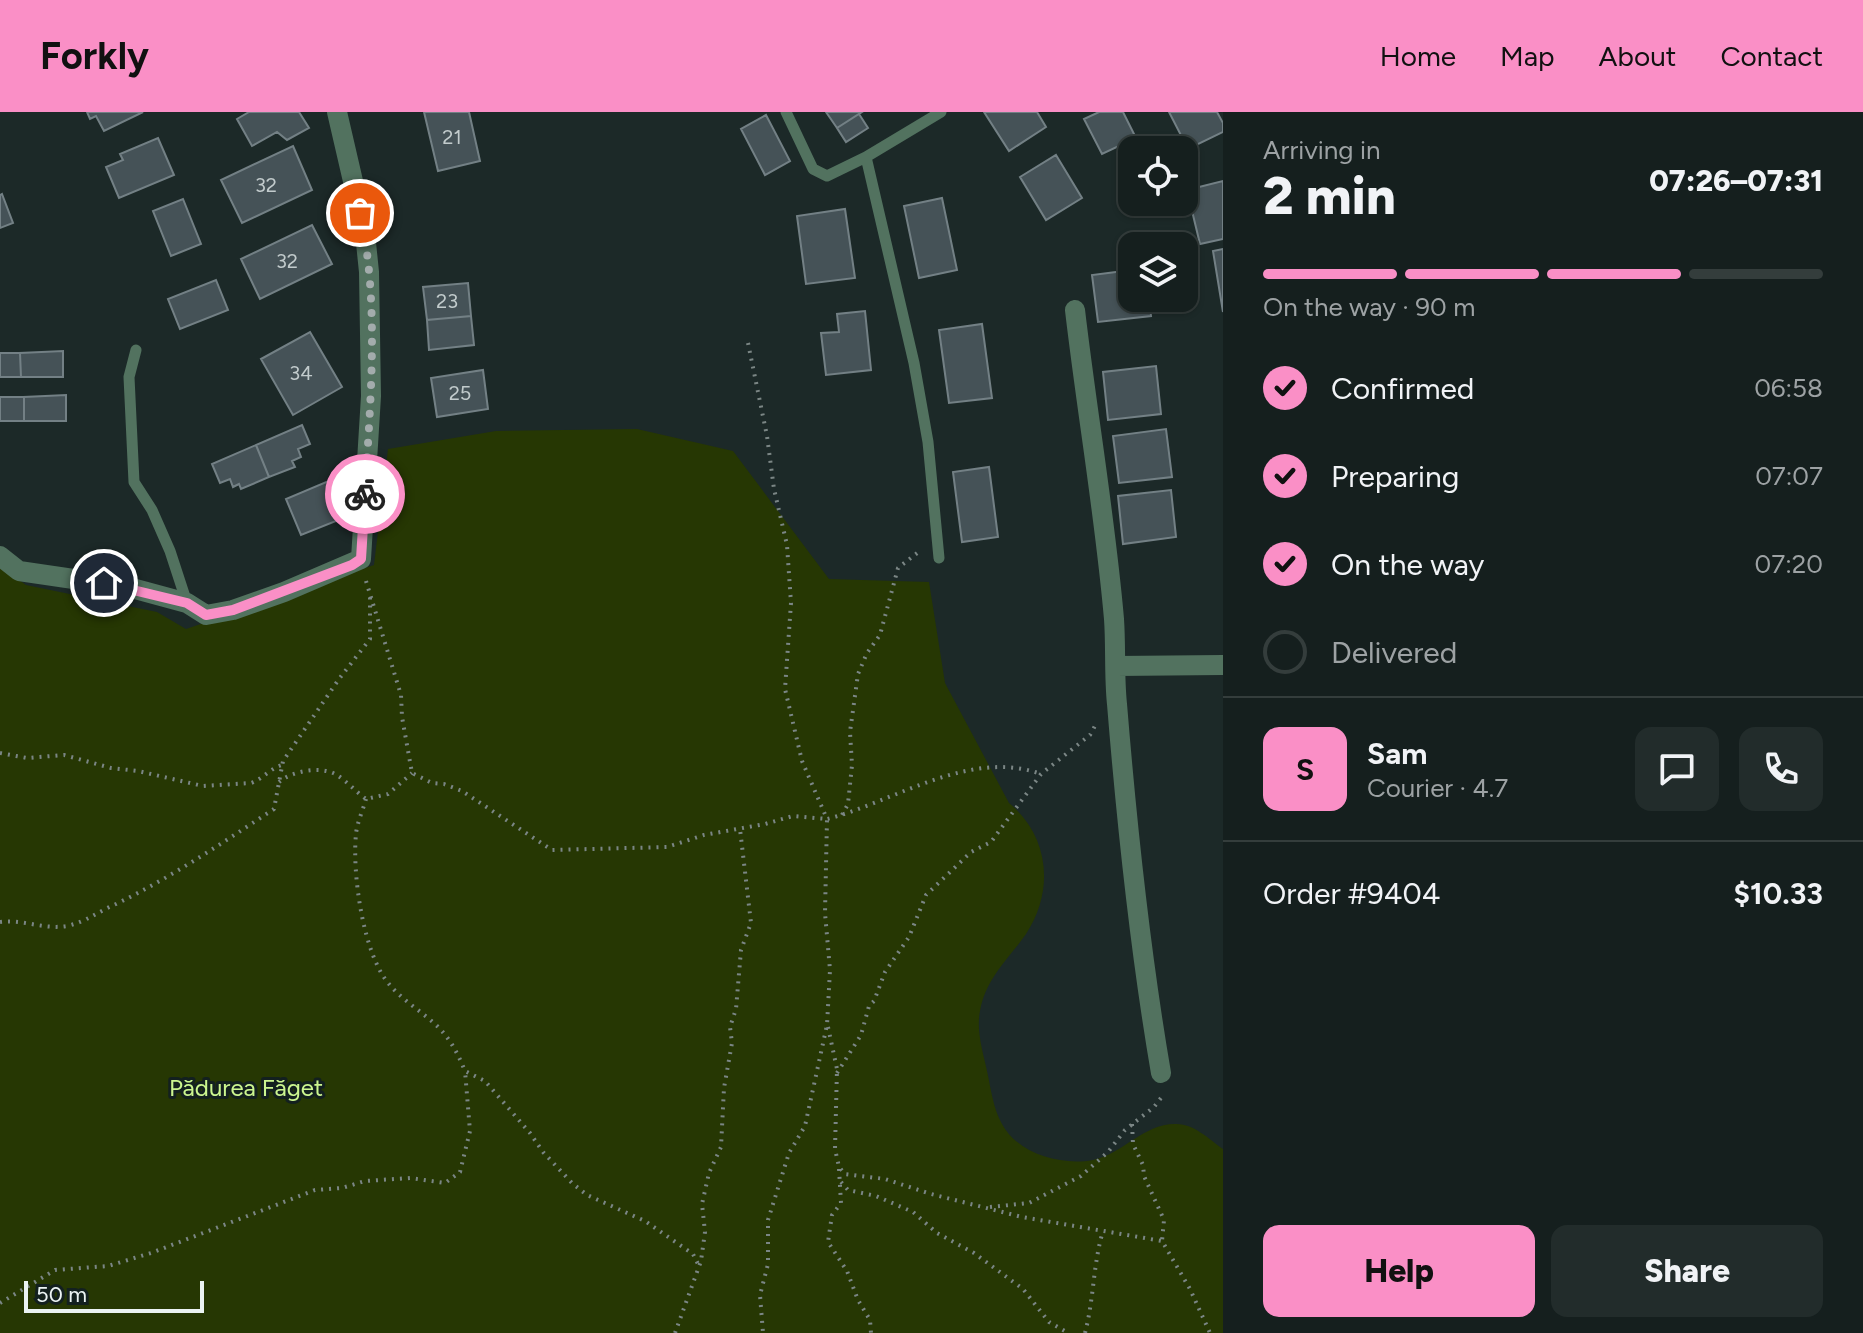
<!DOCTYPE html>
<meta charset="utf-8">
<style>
:root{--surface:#151f1e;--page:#222c2b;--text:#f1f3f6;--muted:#9da2a4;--line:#343d3c;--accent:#fa8fc6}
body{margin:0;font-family:Figtree,sans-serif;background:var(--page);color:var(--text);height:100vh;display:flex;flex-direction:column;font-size:30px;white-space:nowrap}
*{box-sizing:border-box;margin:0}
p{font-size:26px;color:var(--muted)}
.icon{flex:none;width:44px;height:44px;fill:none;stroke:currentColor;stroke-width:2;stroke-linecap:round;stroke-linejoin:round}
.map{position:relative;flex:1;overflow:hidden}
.details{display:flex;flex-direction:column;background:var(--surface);width:640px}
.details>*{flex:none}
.buttons{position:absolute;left:1118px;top:24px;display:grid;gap:16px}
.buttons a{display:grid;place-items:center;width:80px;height:80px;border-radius:16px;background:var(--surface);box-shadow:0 2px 6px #0004,0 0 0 2px var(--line);font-size:40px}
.scale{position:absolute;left:24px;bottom:20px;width:180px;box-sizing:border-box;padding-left:8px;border:4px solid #ebf3f3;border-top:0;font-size:22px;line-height:28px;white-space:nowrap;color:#ebf3f3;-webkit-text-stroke:6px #13201f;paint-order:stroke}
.pin{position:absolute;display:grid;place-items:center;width:68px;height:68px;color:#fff;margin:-34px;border:4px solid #fff;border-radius:50%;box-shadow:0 2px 8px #0007}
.courier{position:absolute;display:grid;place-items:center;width:80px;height:80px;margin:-40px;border:6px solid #fa8fc6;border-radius:50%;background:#fff;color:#222;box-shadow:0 2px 10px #0007}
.head em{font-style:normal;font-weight:800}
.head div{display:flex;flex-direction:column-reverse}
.head{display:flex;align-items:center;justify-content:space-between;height:136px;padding:0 40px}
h1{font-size:52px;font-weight:800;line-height:60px}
.bar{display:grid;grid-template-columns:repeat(4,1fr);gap:12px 8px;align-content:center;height:96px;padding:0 40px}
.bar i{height:10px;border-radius:6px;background:var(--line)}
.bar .current{background:var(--accent)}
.bar p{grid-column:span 4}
.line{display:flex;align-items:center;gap:20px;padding:0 40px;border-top:2px solid var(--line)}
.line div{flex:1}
.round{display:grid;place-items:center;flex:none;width:84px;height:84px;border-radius:16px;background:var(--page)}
ol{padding:0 40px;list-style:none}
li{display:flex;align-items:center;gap:24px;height:88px}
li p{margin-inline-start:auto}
li .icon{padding:8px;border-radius:50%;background:var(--accent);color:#111;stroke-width:4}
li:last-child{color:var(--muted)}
li i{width:44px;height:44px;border:4px solid var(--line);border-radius:50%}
.button{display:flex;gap:16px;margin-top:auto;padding:16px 40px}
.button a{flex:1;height:92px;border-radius:16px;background:var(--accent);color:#111;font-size:32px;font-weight:800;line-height:92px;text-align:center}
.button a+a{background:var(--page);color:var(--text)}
header{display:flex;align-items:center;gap:48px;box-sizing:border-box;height:112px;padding:0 40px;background:var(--accent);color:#111}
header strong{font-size:38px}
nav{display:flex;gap:44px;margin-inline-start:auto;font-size:28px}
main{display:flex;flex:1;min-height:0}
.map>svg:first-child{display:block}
.green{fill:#263703}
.building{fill:#455257;stroke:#738085;stroke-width:2}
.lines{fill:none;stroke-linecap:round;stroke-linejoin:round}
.path{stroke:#7b8685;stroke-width:4;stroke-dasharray:2 6;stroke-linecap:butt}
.lane{stroke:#52725f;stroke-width:11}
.street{stroke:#52725f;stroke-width:20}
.done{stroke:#a3acac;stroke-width:8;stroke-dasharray:0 14.4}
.route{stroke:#fa8fc6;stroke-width:10}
.labels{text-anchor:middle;stroke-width:6;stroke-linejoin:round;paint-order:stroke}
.number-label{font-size:20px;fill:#c2cbcc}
.park-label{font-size:24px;fill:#ccf68f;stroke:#13201f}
</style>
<header>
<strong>Forkly</strong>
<nav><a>Home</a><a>Map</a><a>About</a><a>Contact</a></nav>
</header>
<main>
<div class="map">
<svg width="1223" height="1221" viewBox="0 0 1223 1221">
<rect width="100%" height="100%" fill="#1c2928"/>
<path class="green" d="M637,317L733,339L829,467L929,470L945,571L1009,691C1049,724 1055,778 1026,822C1008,848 986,866 980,899C976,919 983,940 987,959C991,977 993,996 1002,1012C1018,1042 1061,1054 1093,1048C1123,1042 1143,1012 1175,1012C1193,1011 1209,1027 1223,1037V1221H0V454L26,473L157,500L186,517L374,453L388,337L496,319Z"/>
<path class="building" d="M87,0H143L104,19L96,4L90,7Z
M249,0H299L309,16L287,28L277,20L252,34L237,7Z
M424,0H469L480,49L438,59Z
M826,0H862L837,16Z
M984,0H1037L1046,15L1009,39Z
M1099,0H1123L1136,26L1102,42L1084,7Z
M1169,0H1217L1223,11V20L1188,37Z
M859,2L868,16L846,30L837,16Z
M766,3L790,49L765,63L741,17Z
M158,26L174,63L119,86L106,55L123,48L120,42Z
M293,34L312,78L242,111L221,68Z
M1056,43L1082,86L1046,108L1020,65Z
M1223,69V127L1200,132L1187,78Z
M2,82L13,111L0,116V83Z
M942,86L957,158L919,166L904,94Z
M183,87L201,132L171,144L153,99Z
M845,97L855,166L806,172L797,104Z
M312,113L332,152L260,187L241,147Z
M1223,137V200L1213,139Z
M1132,158V186H1149L1151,204L1098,210L1092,163Z
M216,168L228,198L180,217L168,187Z
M468,171L471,204L427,208L423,175Z
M865,199L871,258L826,263L821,221L839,220L837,202Z
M471,204L474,233L429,238L427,208Z
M982,212L992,286L949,291L939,218Z
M310,220L342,275L293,303L261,247Z
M63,239V265H21L20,241Z
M0,241H20L21,265H0Z
M1156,254L1161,302L1108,308L1103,260Z
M483,258L488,297L437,305L431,266Z
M66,283V309H24V285Z
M0,285H24V309H0Z
M302,313L310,332L298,337L301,345L292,349L295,355L269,365L256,333Z
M1166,317L1172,365L1119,371L1113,324Z
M256,333L269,365L241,377L239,372L233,375L230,367L220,371L212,352Z
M989,355L998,425L962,430L953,360Z
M331,368L346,405L301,423L286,387Z
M1171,378L1176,425L1123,432L1118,384Z"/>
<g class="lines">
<path class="path" d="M748,231L767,324L774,377L787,433L791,491L785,577L802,649L827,707C894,690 970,636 1041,662
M366,469L401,583L402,605L412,661L432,671L444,672L462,679L552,738L667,735L704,723L765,712L793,704L827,707L825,801L830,858L827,913L805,1014L789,1041L768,1108V1152L760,1183L763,1221
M0,641L27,646L64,643L111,656L138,659L203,674L251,671C263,667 269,657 282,653
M279,670C292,659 320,654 335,662C346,668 356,680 366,687L388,682L412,661
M366,687C363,698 357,711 356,722C352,761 363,842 389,872C402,888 421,899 436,913C450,926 458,942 465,959L485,969L530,1021L543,1040L572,1071L587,1083L645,1109L693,1142L699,1154
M842,703L848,692L852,653L850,620L858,562L867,541L880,523L898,456L921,438
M0,810C23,807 44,818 67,814C88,809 97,800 116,792C172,765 222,731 274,697L283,649L339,567L370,527V485
M828,915L837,957L835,1037L839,1055L845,1062L885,1067L931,1082L1022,1105L1162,1129L1190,1177L1210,1221
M837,961L861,923L869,894L874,889L885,860L909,825L926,783L971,740L991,730L1041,662L1090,623L1096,612
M1132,1012L1133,1032L1143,1053L1144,1064L1164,1108L1162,1129
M839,1057L841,1091L832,1103L828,1130L847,1159L858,1188L870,1208L871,1221
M841,1070L848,1078L876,1084L913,1100L937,1121L974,1141L1023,1177L1049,1210L1068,1221
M990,1095L1029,1091L1081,1064L1108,1040L1125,1018L1154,995L1164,982
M0,1191L55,1158L108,1154L151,1141L315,1078L342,1076L365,1069L410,1066L445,1071L460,1060L470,1019L465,959
M675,1221L701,1149L705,1120L702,1092L709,1061L721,1035L724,976L732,931L730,915L736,897L741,838L751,811L740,717
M1085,1221C1094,1187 1093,1152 1103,1119"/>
<path class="lane" d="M786,0L813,57L827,64L866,45L941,0
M866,45L914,251L928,330L939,446
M136,238L129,265L134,370L152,398L170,439L187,491"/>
<path class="street" d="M1075,198C1087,301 1105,403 1114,507C1116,535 1114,564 1117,592C1127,715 1140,839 1161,961
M0,444L19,459L128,475L187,491L206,503L233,498L284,480L361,447L371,284L369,160L365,121L337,0
M1116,554L1223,553"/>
</g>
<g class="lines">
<path class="done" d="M360,101C380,191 370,291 365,382"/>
<path class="route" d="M104,471L187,491L206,503L233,498L352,453L361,447L365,382"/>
</g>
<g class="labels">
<g class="number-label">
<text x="452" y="32">21</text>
<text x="266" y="80">32</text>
<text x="287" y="156">32</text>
<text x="447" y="196">23</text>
<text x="301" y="268">34</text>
<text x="460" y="288">25</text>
</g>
<g class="park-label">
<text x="246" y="984">Pădurea Făget</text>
</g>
</g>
</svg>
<div class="buttons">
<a><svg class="icon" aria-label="locate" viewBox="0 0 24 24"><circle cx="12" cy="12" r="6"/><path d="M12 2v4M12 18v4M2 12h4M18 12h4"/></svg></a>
<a><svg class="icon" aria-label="layers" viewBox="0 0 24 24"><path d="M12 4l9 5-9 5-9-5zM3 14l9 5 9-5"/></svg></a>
</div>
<div class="scale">50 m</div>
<div class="pin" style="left:360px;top:101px;background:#ea580c"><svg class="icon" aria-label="bag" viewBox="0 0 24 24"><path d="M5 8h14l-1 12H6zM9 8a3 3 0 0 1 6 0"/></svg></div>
<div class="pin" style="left:104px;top:471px;background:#1f2937"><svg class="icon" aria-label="home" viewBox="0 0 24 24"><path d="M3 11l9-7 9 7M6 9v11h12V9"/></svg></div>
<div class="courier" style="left:365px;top:382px"><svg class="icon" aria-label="bike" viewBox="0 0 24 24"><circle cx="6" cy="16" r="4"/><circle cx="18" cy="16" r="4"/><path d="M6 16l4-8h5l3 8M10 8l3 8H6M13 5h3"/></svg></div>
</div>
<section class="details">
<div class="head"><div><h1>2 min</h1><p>Arriving in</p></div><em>07:26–07:31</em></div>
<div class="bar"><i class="current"></i><i class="current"></i><i class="current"></i><i></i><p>On the way · 90 m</p></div>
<ol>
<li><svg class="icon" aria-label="check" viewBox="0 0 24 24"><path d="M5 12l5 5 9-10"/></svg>Confirmed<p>06:58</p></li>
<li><svg class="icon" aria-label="check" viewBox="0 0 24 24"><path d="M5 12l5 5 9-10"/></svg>Preparing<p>07:07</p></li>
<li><svg class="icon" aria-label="check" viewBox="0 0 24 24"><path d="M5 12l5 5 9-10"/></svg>On the way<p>07:20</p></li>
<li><i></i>Delivered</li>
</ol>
<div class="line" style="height:144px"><b class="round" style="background:var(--accent);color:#111">S</b><div><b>Sam</b><p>Courier · 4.7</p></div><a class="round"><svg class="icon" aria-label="chat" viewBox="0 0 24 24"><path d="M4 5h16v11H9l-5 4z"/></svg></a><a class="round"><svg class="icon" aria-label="phone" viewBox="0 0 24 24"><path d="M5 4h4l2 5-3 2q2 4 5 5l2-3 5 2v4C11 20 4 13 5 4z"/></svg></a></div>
<div class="line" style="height:104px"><div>Order #9404</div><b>$10.33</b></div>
<div class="button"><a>Help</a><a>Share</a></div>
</section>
</main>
